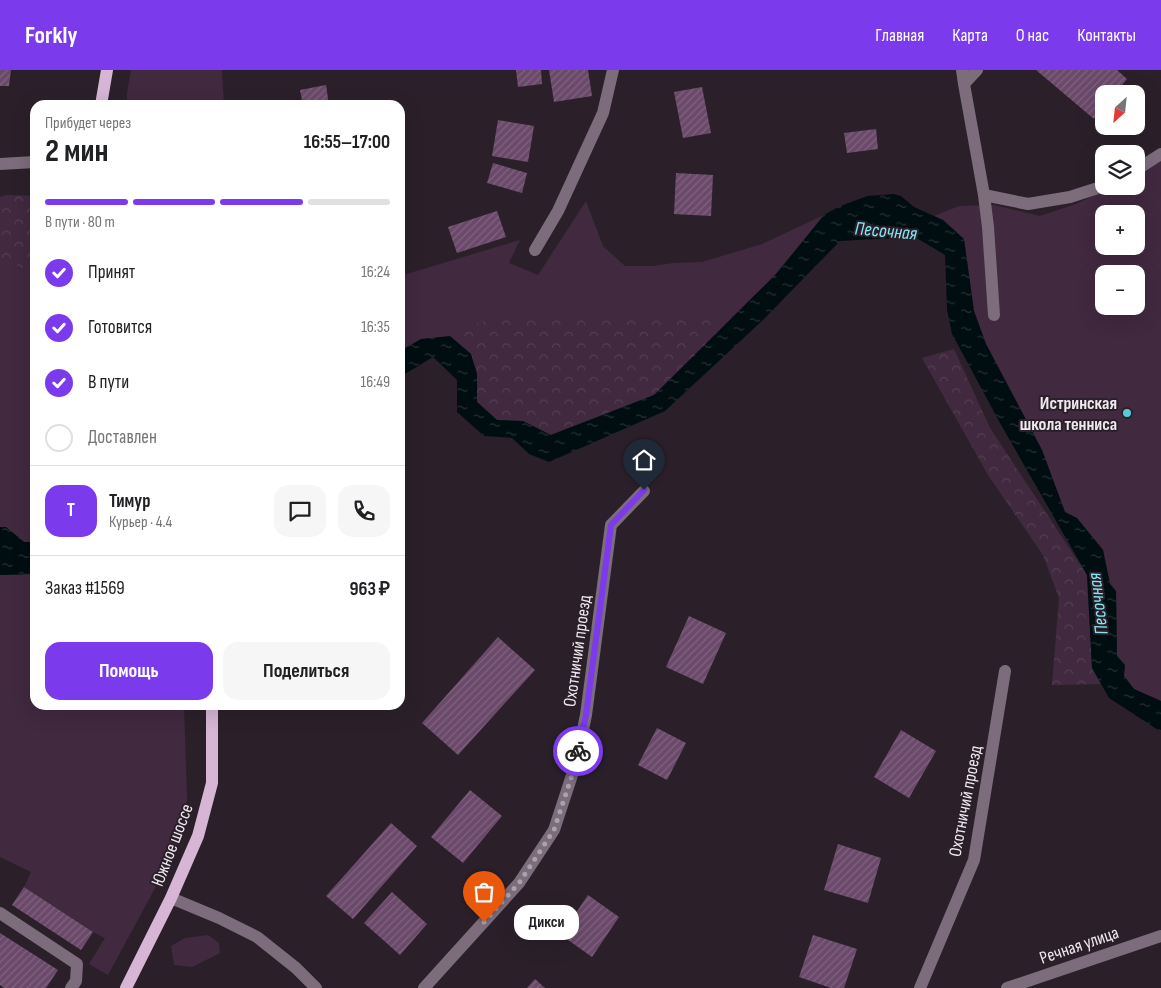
<!DOCTYPE html>
<html lang="ru">
<meta charset="utf-8">
<style>
:root{--surface:#fff;--page:#f6f6f6;--text:#202124;--muted:#757577;--line:#e0e0e0;--accent:#7c3aed}
body{margin:0;font-family:"Sofia Sans Condensed",sans-serif;background:var(--page);color:var(--text);height:100vh;display:flex;flex-direction:column;font-size:19px;white-space:nowrap}
*{box-sizing:border-box;margin:0}
p{font-size:16px;color:var(--muted)}
.icon{flex:none;width:28px;height:28px;fill:none;stroke:currentColor;stroke-width:2;stroke-linecap:round;stroke-linejoin:round}
.map{position:relative;flex:1;overflow:hidden}
.drawer{position:absolute;left:30px;top:30px;width:375px;height:610px;display:flex;flex-direction:column;background:var(--surface);border-radius:15px;box-shadow:0 5px 20px #0002}
.drawer>*{flex:none}
.needle{width:32px;rotate:207deg}
.controls{position:absolute;left:1095px;top:15px;display:grid;gap:10px}
.controls a{display:grid;place-items:center;width:50px;height:50px;border-radius:10px;background:var(--surface);box-shadow:0 5px 20px #0002;font-size:25px}
.pin{position:absolute;display:grid;place-items:center;width:42px;height:42px;color:#fff;margin:-51px -21px;border-radius:50% 50% 50% 0;rotate:-45deg;box-shadow:0 0 5px #0007}
.pin .icon{rotate:45deg}
.courier{position:absolute;display:grid;place-items:center;width:50px;height:50px;margin:-25px;border:4px solid #7c3aed;border-radius:50%;background:#fff;color:#222;box-shadow:0 1px 6px #0007}
.bubble{position:absolute;height:35px;border-radius:15px;background:var(--surface);box-shadow:0 5px 20px #0002;font-size:16px;font-weight:700;line-height:35px;text-align:center}
.head em{font-style:normal;font-weight:700}
.head div{display:flex;flex-direction:column-reverse}
.head{display:flex;align-items:center;justify-content:space-between;height:85px;padding:0 15px}
h1{font-size:32px;font-weight:700;line-height:38px}
.bar{display:grid;grid-template-columns:repeat(4,1fr);gap:8px 5px;align-content:center;height:60px;padding:0 15px}
.bar i{height:6px;border-radius:4px;background:var(--line)}
.bar .on{background:var(--accent)}
.bar p{grid-column:span 4}
.line{display:flex;align-items:center;gap:12px;padding:0 15px;border-top:1px solid var(--line)}
.line div{flex:1}
.round{display:grid;place-items:center;flex:none;width:52px;height:52px;border-radius:15px;background:var(--page)}
ol{padding:0 15px;list-style:none}
li{display:flex;align-items:center;gap:15px;height:55px}
li p{margin-inline-start:auto}
li .icon{padding:5px;border-radius:50%;background:var(--accent);color:#fff;stroke-width:4}
li:last-child{color:var(--muted)}
li i{width:28px;height:28px;border:2px solid var(--line);border-radius:50%}
.button{display:flex;gap:10px;margin-top:auto;padding:10px 15px}
.button a{flex:1;height:58px;border-radius:15px;background:var(--accent);color:#fff;font-size:20px;font-weight:700;line-height:58px;text-align:center}
.button a+a{background:var(--page);color:var(--text)}
header{display:flex;align-items:center;gap:30px;box-sizing:border-box;height:70px;padding:0 25px;background:var(--accent);color:#fff}
header strong{font-size:24px}
nav{display:flex;gap:28px;margin-inline-start:auto;font-size:18px}
.map>svg:first-child{display:block}
.green{fill:#412940;fill-rule:evenodd}
.forest{fill:url(#forest-crowns)}
.water{fill:url(#water-ripples)}
.building{fill:url(#building-hatch)}
.lines{fill:none;stroke-linecap:round;stroke-linejoin:round}
.minor{stroke:#7c6c7c;stroke-width:12}
.major{stroke:#d6b5d5;stroke-width:12}
.done{stroke:#aaa2aa;stroke-width:5;stroke-dasharray:0 9}
.route{stroke:#7c3aed;stroke-width:6}
.poi-dot{fill:#53cbdb;stroke:#2b202a;stroke-width:2}
.labels{text-anchor:middle;stroke-width:4;stroke-linejoin:round;paint-order:stroke}
.poi-label{font-size:18px;font-weight:bold;fill:#efe8ef;stroke:#2b202a;text-anchor:end}
.street-label{font-size:18px;fill:#efe8ef;stroke:#2b202a}
.water-label{font-size:19px;font-style:italic;fill:#82e8f6;stroke:#2b202a}
</style>
<header>
<strong>Forkly</strong>
<nav><a>Главная</a><a>Карта</a><a>О нас</a><a>Контакты</a></nav>
</header>
<div class="map">
<svg width="1161" height="918" viewBox="0 0 1161 918">
<defs>
<pattern id="forest-crowns" width="20" height="18" patternUnits="userSpaceOnUse" patternTransform="scale(1.25)"><rect width="20" height="18" fill="#412940"/><path d="M2 6a3 3 0 1 1 6 0M12 15a3 3 0 1 1 6 0" fill="none" stroke="#543e53"/></pattern>
<pattern id="water-ripples" width="26" height="14" patternUnits="userSpaceOnUse" patternTransform="scale(1.25)"><rect width="26" height="14" fill="#000e11"/><path d="M2 4q2-2 4 0t4 0M15 11q2-2 4 0t4 0" fill="none" stroke="#263134"/></pattern>
<pattern id="building-hatch" width="6" height="6" patternUnits="userSpaceOnUse" patternTransform="scale(1.25)"><rect width="6" height="6" fill="#6b496a"/><path d="M-1 1l2-2M0 6l6-6M5 7l2-2" fill="none" stroke="#806380"/></pattern>
</defs>
<rect width="100%" height="100%" fill="#2b202a"/>
<path class="green" d="M131,0H222L224,35H127V23Z
M1161,89V631L1134,619L1123,605L1124,595L1117,586L1116,521L1110,514L1103,480L1077,448L1065,442L1042,380L986,274L974,241L964,169L943,150L934,146L959,136L994,135L1040,146L1076,134L1114,116H1136V104ZM1104,144H1136V176H1104ZM1104,204H1136V236H1104Z
M7,125L35,126V472H24L6,457H0V127Z
M586,131L603,176L625,196H654L673,193L702,192L762,174L824,145L776,204L654,325L450,267L421,269L400,281V206L520,170L509,193L538,205Z
M35,504V635H184L187,729L185,758L154,820L108,905L89,894L105,868L93,862L24,817L31,802L0,787V505Z
M208,865L219,873L220,883L192,897L174,895L171,876L185,868Z"/>
<path class="forest" d="M7,125L35,126V180L27,200L0,187V127Z
M731,249L654,325L550,365L523,351L497,350L477,332V304L471,284L450,266L486,250Z
M954,279L990,358L1087,505L1092,598L1101,614L1052,615L1059,528L1043,485L988,405L922,288Z"/>
<path class="water" d="M894,124L901,126L914,137L943,150L964,169L974,241L986,274L1042,380L1065,442L1077,448L1103,480L1110,514L1116,521L1117,586L1125,595L1124,606L1134,619L1161,631V661L1158,660L1109,628L1092,598L1087,505L1000,353L952,264L947,240L945,185L915,167L840,171L763,250L665,341L549,392L529,384L512,368L484,366L457,342V310L433,287L400,307V281L421,269L450,266L471,284L477,304V332L497,350L523,351L551,365L654,325L776,204L824,145L838,137L867,126Z
M0,457H6L24,472H35V504L0,505Z"/>
<path class="building" d="M0,0H11L9,16H0Z
M516,0H541L542,14L518,17Z
M549,0H588L592,26L554,32Z
M1036,0H1117L1127,9L1115,24H1104V37L1094,49Z
M326,15L329,35H303L300,20Z
M702,17L711,63L683,68L674,22Z
M498,50L534,56L528,92L492,86Z
M876,59L878,79L847,83L844,63Z
M493,93L527,103L522,123L487,113Z
M676,103L713,105L711,146L674,144Z
M497,141L506,167L457,183L448,157Z
M689,546L726,563L703,614L666,597Z
M498,567L535,600L458,685L422,653Z
M657,658L686,673L667,710L638,695Z
M901,660L936,681L909,728L874,707Z
M470,720L502,746L463,793L431,767Z
M391,753L417,776L353,849L326,826Z
M838,774L881,788L868,833L824,820Z
M24,817L93,862L81,880L12,835Z
M392,822L427,854L400,885L364,853Z
M588,825L619,847L592,887L561,865Z
M0,863L58,900L46,918H4L0,915Z
M813,865L857,879L844,918H831L799,907Z
M535,909L545,918H527Z"/>
<g class="lines">
<path class="minor" d="M962,0L964,14L984,125L988,157L994,245
M964,14L977,0
M0,94L35,92
M1136,100L1161,84
M984,125L1028,134L1070,127L1104,116
M535,180L558,141L603,43L613,0
M171,828L219,848L257,867L296,898L316,918
M0,843L77,894L76,911L71,918
M424,918L519,813L554,760L576,693L586,645L611,455L644,421
M920,918L974,790L1005,601
M1007,918L1161,866"/>
<path class="major" d="M101,35L107,0
M126,918L171,828L198,766L212,713V635"/>
</g>
<g class="lines">
<path class="done" d="M484,852L519,813L554,760L576,693L578,681"/>
<path class="route" d="M578,681L586,645L611,455L644,420"/>
</g>
<circle class="poi-dot" cx="1127" cy="343" r="5"/>
<g class="labels">
<g class="poi-label">
<text x="1117" y="339">Истринская<tspan x="1117" dy="21">школа тенниса</tspan></text>
</g>
<g class="street-label">
<text transform="translate(577 581) rotate(-82)" y="6">Охотничий проезд</text>
<text transform="translate(965 731) rotate(-79)" y="6">Охотничий проезд</text>
<text transform="translate(172 775) rotate(-69)" y="6">Южное шоссе</text>
<text transform="translate(1079 875) rotate(-19)" y="6">Речная улица</text>
</g>
<g class="water-label">
<text transform="translate(886 160) rotate(5)" y="7">Песочная</text>
<text transform="translate(1097 534) rotate(-97)" y="7">Песочная</text>
</g>
</g>
</svg>
<div class="controls">
<a><svg class="needle" viewBox="-14 -14 28 28"><path d="M0-13l5 13h-10z" fill="#e53935"/><path d="M0 13l5-13h-10z" fill="#757577"/></svg></a>
<a><svg class="icon" aria-label="layers" viewBox="0 0 24 24"><path d="M12 4l9 5-9 5-9-5zM3 14l9 5 9-5"/></svg></a>
<a>+</a>
<a>−</a>
</div>
<div class="pin" style="left:484px;top:852px;background:#ea580c"><svg class="icon" aria-label="bag" viewBox="0 0 24 24"><path d="M5 8h14l-1 12H6zM9 8a3 3 0 0 1 6 0"/></svg></div>
<div class="pin" style="left:644px;top:420px;background:#1f2937"><svg class="icon" aria-label="home" viewBox="0 0 24 24"><path d="M3 11l9-7 9 7M6 9v11h12V9"/></svg></div>
<div class="courier" style="left:578px;top:681px"><svg class="icon" aria-label="bike" viewBox="0 0 24 24"><circle cx="6" cy="16" r="4"/><circle cx="18" cy="16" r="4"/><path d="M6 16l4-8h5l3 8M10 8l3 8H6M13 5h3"/></svg></div>
<div class="bubble" style="left:514px;top:835px;width:65px">Дикси</div>
<section class="drawer">
<div class="head"><div><h1>2 мин</h1><p>Прибудет через</p></div><em>16:55–17:00</em></div>
<div class="bar"><i class="on"></i><i class="on"></i><i class="on"></i><i></i><p>В пути · 80 m</p></div>
<ol>
<li><svg class="icon" aria-label="check" viewBox="0 0 24 24"><path d="M5 12l5 5 9-10"/></svg>Принят<p>16:24</p></li>
<li><svg class="icon" aria-label="check" viewBox="0 0 24 24"><path d="M5 12l5 5 9-10"/></svg>Готовится<p>16:35</p></li>
<li><svg class="icon" aria-label="check" viewBox="0 0 24 24"><path d="M5 12l5 5 9-10"/></svg>В пути<p>16:49</p></li>
<li><i></i>Доставлен</li>
</ol>
<div class="line" style="height:90px"><b class="round" style="background:var(--accent);color:#fff">Т</b><div><b>Тимур</b><p>Курьер · 4.4</p></div><a class="round"><svg class="icon" aria-label="chat" viewBox="0 0 24 24"><path d="M4 5h16v11H9l-5 4z"/></svg></a><a class="round"><svg class="icon" aria-label="phone" viewBox="0 0 24 24"><path d="M5 4h4l2 5-3 2q2 4 5 5l2-3 5 2v4C11 20 4 13 5 4z"/></svg></a></div>
<div class="line" style="height:65px"><div>Заказ #1569</div><b>963 ₽</b></div>
<div class="button"><a>Помощь</a><a>Поделиться</a></div>
</section>
</div>
